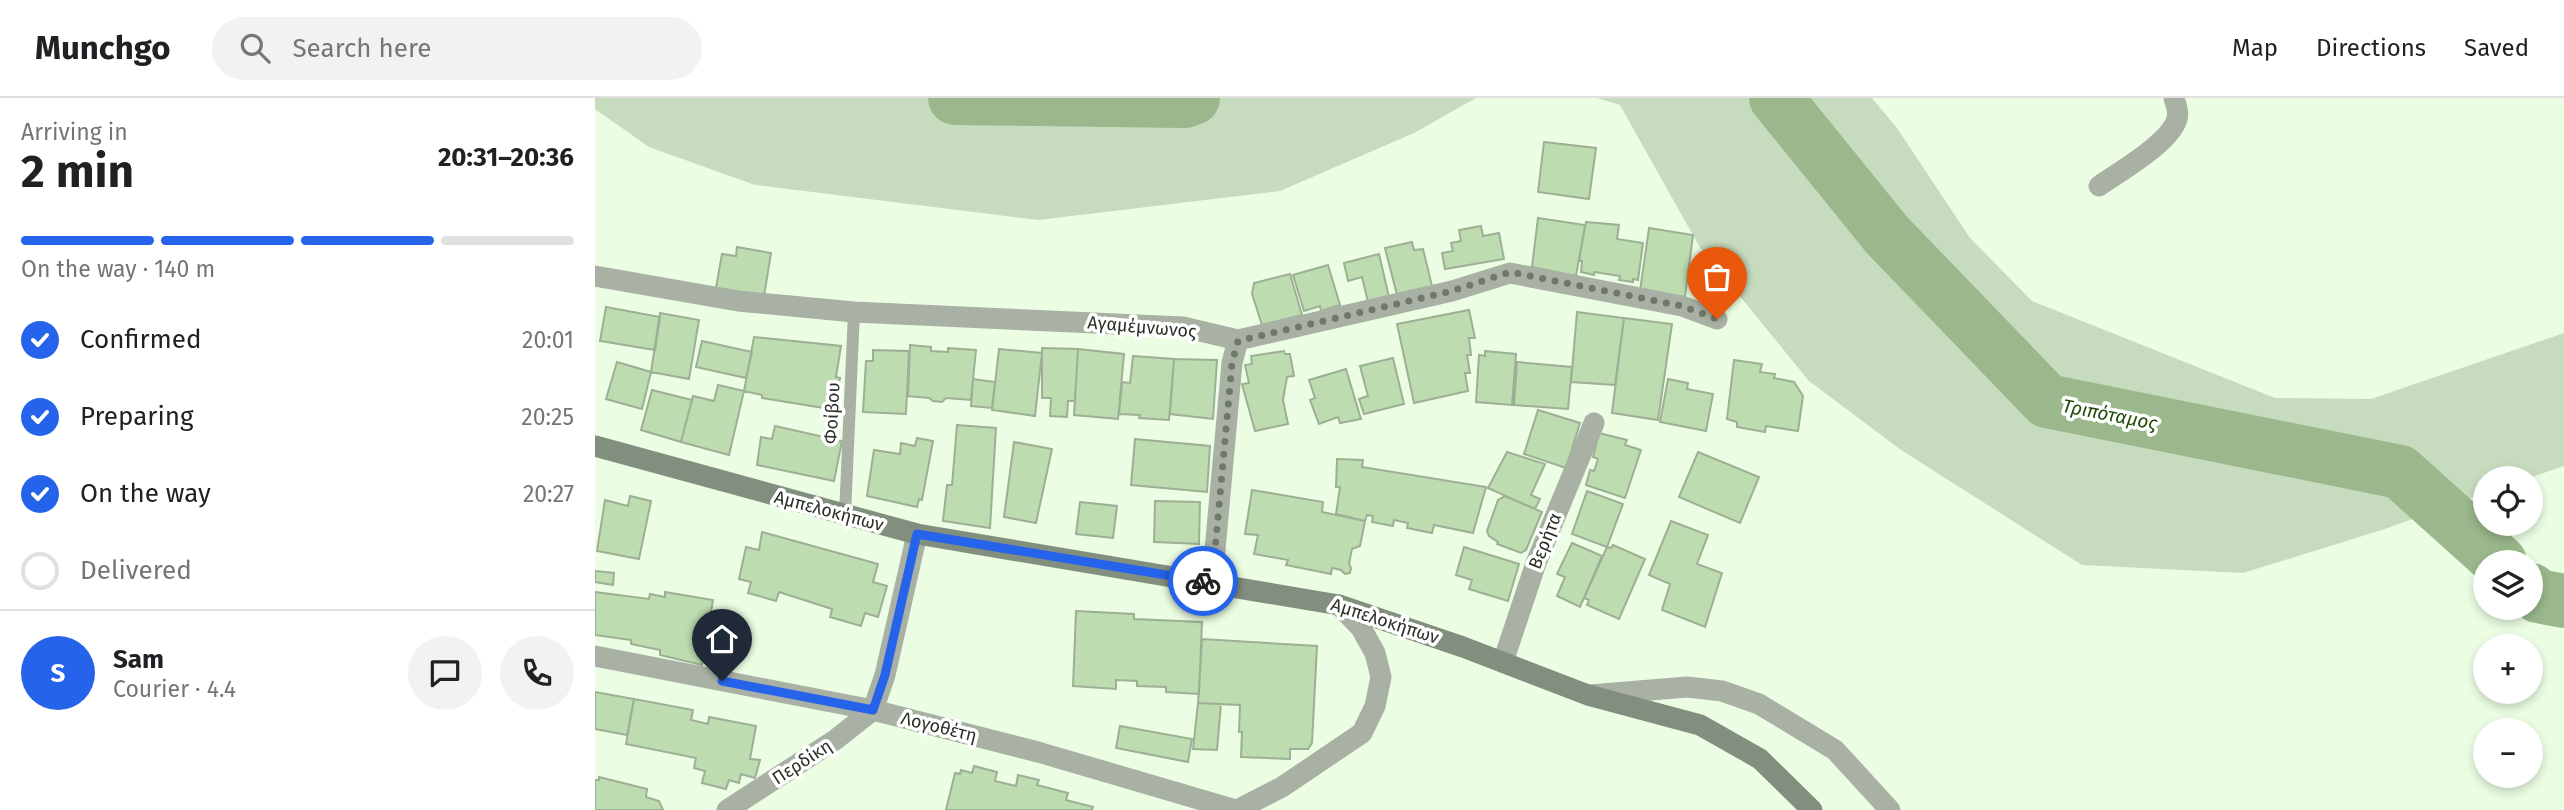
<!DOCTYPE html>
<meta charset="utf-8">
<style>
:root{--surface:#fff;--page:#f2f2f2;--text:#202124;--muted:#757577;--line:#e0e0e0;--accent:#2563eb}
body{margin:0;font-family:"Fira Sans",sans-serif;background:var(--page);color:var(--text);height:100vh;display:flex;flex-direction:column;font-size:26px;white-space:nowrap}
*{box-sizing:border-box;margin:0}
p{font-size:23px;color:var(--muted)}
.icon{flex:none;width:38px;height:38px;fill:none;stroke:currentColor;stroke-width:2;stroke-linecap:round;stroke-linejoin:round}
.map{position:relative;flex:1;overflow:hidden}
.panel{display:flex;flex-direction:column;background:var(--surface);width:595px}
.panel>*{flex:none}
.buttons{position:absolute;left:1878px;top:368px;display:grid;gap:14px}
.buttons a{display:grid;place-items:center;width:70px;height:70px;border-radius:50%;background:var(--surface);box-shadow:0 4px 10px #0003;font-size:35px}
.pin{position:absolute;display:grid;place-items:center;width:60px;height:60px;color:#fff;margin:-72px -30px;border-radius:50% 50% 50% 0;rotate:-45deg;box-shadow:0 0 7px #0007}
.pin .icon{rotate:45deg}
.courier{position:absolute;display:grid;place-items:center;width:70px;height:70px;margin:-35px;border:5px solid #2563eb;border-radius:50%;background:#fff;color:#222;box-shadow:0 2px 9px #0007}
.headline em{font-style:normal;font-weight:700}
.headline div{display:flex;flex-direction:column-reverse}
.headline{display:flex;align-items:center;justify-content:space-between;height:119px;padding:0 21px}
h1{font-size:46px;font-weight:700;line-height:52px}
.bar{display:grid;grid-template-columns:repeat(4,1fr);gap:10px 7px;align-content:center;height:84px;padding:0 21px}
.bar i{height:9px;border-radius:5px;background:var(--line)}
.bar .on{background:var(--accent)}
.bar p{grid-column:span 4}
.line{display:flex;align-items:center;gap:18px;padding:0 21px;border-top:2px solid var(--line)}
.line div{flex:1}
.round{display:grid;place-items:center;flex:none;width:74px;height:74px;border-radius:37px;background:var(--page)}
ol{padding:0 21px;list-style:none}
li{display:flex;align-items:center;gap:21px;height:77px}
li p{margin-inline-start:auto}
li .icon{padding:7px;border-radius:50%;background:var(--accent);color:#fff;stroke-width:4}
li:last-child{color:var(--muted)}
li i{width:38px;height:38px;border:4px solid var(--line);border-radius:50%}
header{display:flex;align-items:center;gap:42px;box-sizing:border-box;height:98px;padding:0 35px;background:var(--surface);border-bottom:2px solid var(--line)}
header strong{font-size:33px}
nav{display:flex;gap:38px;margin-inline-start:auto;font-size:24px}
.search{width:490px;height:63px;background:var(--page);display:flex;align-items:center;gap:18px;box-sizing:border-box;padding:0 24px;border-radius:38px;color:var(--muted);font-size:26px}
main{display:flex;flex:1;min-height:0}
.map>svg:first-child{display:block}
.green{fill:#c7dbbe}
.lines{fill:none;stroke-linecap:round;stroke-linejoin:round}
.river{stroke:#9ab88c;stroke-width:54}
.building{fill:#bddcaf;stroke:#9daf95;stroke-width:2}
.lane{stroke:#a9b1a5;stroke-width:12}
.street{stroke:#a9b1a5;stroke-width:21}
.secondary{stroke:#838f7e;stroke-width:21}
.done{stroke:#6e7969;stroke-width:7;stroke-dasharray:0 12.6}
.route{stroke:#2563eb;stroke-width:9}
.labels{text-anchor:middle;stroke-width:7;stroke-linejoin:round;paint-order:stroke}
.street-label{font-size:18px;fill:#2a3127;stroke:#fff}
.water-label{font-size:19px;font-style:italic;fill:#244a0a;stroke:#fff}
</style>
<header>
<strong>Munchgo</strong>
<div class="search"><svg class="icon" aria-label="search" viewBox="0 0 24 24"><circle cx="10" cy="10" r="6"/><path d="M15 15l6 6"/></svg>Search here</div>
<nav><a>Map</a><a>Directions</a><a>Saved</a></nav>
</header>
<main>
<section class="panel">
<div class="headline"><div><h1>2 min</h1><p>Arriving in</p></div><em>20:31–20:36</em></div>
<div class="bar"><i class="on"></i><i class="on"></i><i class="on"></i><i></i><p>On the way · 140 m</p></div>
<ol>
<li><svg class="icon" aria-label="check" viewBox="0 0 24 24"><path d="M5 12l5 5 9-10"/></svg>Confirmed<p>20:01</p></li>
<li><svg class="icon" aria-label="check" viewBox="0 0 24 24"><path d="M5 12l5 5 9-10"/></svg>Preparing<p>20:25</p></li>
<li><svg class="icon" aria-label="check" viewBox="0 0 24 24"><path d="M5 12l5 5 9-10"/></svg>On the way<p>20:27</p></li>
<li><i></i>Delivered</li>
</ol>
<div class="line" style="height:126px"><b class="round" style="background:var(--accent);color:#fff">S</b><div><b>Sam</b><p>Courier · 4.4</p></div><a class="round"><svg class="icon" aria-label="chat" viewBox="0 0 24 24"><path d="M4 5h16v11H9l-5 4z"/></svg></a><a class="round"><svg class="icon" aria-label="phone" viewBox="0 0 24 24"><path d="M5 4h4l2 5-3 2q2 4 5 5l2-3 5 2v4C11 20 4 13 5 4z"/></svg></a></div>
</section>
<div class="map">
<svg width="1969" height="712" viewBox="0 0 1969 712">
<rect width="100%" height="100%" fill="#ebfee3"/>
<path class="green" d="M0,0H881L819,35L685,93L443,122L160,87L54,49L0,11Z
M1002,0H1277L1302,30L1375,140L1437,203L1680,300L1776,301L1969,235V368L1934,380H1890V395L1790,431L1648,475L1487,467L1306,352L1214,283L1104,148L1025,7Z"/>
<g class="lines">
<path class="river" d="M360,0L590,3L598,0
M1181,0L1292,137L1452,303L1805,374L1905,464
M1936,492L1943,498L1969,503"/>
</g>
<path class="building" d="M949,44L1001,50L994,101L943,94Z
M943,120L990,127L981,178L937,169Z
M991,124L1024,127L1022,141L1048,145L1043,182L1038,181V184L1024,182L1025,178L999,174V177L986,174L987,163L984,162Z
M886,128L888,138L904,135L909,161L850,171L847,155L858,153L856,145L866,143L864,132Z
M1054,130L1098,137L1090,199L1045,193Z
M817,144L819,152L828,151L837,188L802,197L790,150Z
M142,149L176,155L169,198L121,190L127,156L141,158Z
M784,156L794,199L773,204L767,179L753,183L749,165Z
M733,167L745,207L726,213L725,208L709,213L698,177Z
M695,176L707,217L667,227L657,196L659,185Z
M11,209L65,219L60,252L5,243Z
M874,212L880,240H874L876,257H872L875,275H870L873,293L819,305L802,226Z
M982,214L1029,220L1020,287L976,284Z
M65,215L104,222L94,281L56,274Z
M1029,220L1077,226L1063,322L1017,315Z
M159,239L246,248L241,279L245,280L240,302L237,301L235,311L167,300V297L149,293Z
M107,243L157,254L151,280L101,269Z
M315,247L336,249V253L353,254V250L381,252L376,302L351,300L347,304L338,303L334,300L313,298Z
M447,250L483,251L480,303H473L472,319L455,318L456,300H447Z
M404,251L447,255L440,318L397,312Z
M483,251L529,256L523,321L479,317Z
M278,252L314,253L311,316L268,314L271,263H278Z
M689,253L690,256H695L699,278L692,279L688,302L693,326L660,333L647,286L654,285L650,267L657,266L656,258Z
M890,253L921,256L917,307L881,304L884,257L890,258Z
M538,258L579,261L574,322L544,320L545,317L524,316L527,284L535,285Z
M798,260L809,306L769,316L764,301L773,298L765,268Z
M579,261L622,262L618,321L575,316Z
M1139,262L1167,266L1165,274L1180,276L1179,280L1199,284L1208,298L1203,333L1171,328L1170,334L1142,329V324L1132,321Z
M22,264L56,274L47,311L11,301Z
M922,264L977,269L973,311L919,307Z
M751,271L766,321L745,325L743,319L724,326L715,302L720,300L714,282Z
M378,281L400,284L397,310L376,308Z
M1073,281L1093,285L1092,291L1118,296L1111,333L1065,324Z
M123,287L149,293L134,357L86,344L98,298L119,303Z
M57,292L97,302L86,344L46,332Z
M943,312L985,325L971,370L929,356Z
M362,327L401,330L395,430L348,423L352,387H357Z
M180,328L247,343L239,383L162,367L166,339L177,341Z
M1004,335L1032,342L1030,347L1046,352L1030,400L991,387L995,372L999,373L1003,361L998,359Z
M322,340L338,343L327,402L324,401L322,409L272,398L279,352L305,356L306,345L320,348Z
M540,341L615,348L612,394L536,387Z
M419,344L457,351L441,425L409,419Z
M912,354L950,366L936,397L945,401L940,411L893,390Z
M1103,354L1164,379L1145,425L1084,399Z
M742,361L768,362L767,369L891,389L878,435L839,427L837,435L812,430L813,425L799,422L798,428L777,424L778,418L772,417L770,423L741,416L745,389H741Z
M657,392L728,404L727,414L770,423L765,448L757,451L754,466L756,470L755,475L750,476L746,472L737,470L736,476L691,467L693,462L659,456L663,437L650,436Z
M992,393L1028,406L1012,449L977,436Z
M35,398L56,403L44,461L2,453L10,402L33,408Z
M910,398L947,414L931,452L926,455L902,446L903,444L894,438L892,433L903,402Z
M560,403L605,404L604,446L559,444Z
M485,404L522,408L518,440L481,436Z
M1076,423L1113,437L1102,466L1127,475L1110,529L1067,512L1075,486L1054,477Z
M167,434L283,466L278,484L292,488L283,519L270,515L266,528L235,519L237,511L184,494L181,503L153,495L156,484L144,481L151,449L164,452Z
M977,445L1007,458L985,509L962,498L970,479L962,476Z
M1018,447L1050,461L1024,521L992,507L994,502L989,500L1012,449L1016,450Z
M869,449L924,466L913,503L874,491L877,482L861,477Z
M0,473L19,475L18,487L0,484Z
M0,494L54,501L55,496L70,499V494L118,502L107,567L65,557V552L36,546V542L0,537Z
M481,513L539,516V521L607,524L604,596L571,594V589L542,588V583L521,582V591L478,588Z
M607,541L722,548L717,645L713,651H695V661L646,659L647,634H644L645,607L603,605Z
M0,594L39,601L32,637L0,631Z
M39,601L98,612L96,622L113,626L114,619L161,628L155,661L165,662L160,680L146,676L144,685L134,682L131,691L107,685L110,673L99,670L101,660L31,646Z
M603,605L626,606L622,652L598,651Z
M525,628L597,641L593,664L521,650Z
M379,668L402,674L400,683L421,688L423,677L444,682L442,687L473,695L471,702L498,709L497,712H351L360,675L365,676L366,672L377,675Z
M4,679L52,691L51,699L64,703L68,712H0V682H4Z"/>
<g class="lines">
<path class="lane" d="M250,417L259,214"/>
<path class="street" d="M1504,88C1524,74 1575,45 1582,21C1584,13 1581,7 1579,0
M0,178L143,203L259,214L588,229L643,242L857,193L915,175L1087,208L1122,221
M617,485L637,265L643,242
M0,558L278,612L443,654L641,712
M908,564L941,465L999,325
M995,597L1092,589L1127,593L1164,606L1240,652L1295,712
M132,712L240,642L278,612L290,577L322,436
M642,712L687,689L767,635L780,608L786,579L780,555L766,530L744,507"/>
<path class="secondary" d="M0,348L322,436L744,507L868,549L993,597L1105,627L1165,661L1217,712"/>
</g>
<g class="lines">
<path class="done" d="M608,483L617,485L637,265L643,243L857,193L915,174L1087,208L1122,221"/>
<path class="route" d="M127,583L278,612L290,577L322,436L608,483"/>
</g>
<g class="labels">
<g class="street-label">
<text transform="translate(547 229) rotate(5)" y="6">Αγαμέμνωνος</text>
<text transform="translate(237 315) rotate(-87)" y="6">Φοίβου</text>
<text transform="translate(234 413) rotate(15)" y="6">Αμπελοκήπων</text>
<text transform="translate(950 443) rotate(-68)" y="6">Βερήτα</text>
<text transform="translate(790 523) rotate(18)" y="6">Αμπελοκήπων</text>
<text transform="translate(344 629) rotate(14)" y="6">Λογοθέτη</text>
<text transform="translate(207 664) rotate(-33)" y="6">Περδίκη</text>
</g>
<g class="water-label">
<text transform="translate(1515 316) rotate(11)" y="7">Τριπόταμος</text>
</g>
</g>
</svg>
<div class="buttons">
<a><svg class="icon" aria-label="locate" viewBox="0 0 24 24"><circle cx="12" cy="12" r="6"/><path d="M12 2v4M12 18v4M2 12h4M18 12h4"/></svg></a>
<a><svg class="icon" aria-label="layers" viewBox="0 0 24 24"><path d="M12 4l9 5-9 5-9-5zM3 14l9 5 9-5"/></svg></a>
<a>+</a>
<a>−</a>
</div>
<div class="pin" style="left:1122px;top:221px;background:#ea580c"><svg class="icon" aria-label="bag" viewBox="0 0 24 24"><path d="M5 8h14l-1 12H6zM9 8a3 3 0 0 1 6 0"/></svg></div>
<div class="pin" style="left:127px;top:583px;background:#1f2937"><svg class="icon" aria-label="home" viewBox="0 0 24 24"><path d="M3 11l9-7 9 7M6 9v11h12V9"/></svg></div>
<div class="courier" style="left:608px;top:483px"><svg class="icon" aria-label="bike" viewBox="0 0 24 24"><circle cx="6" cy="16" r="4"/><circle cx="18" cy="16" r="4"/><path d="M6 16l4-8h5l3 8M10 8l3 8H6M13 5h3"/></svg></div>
</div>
</main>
